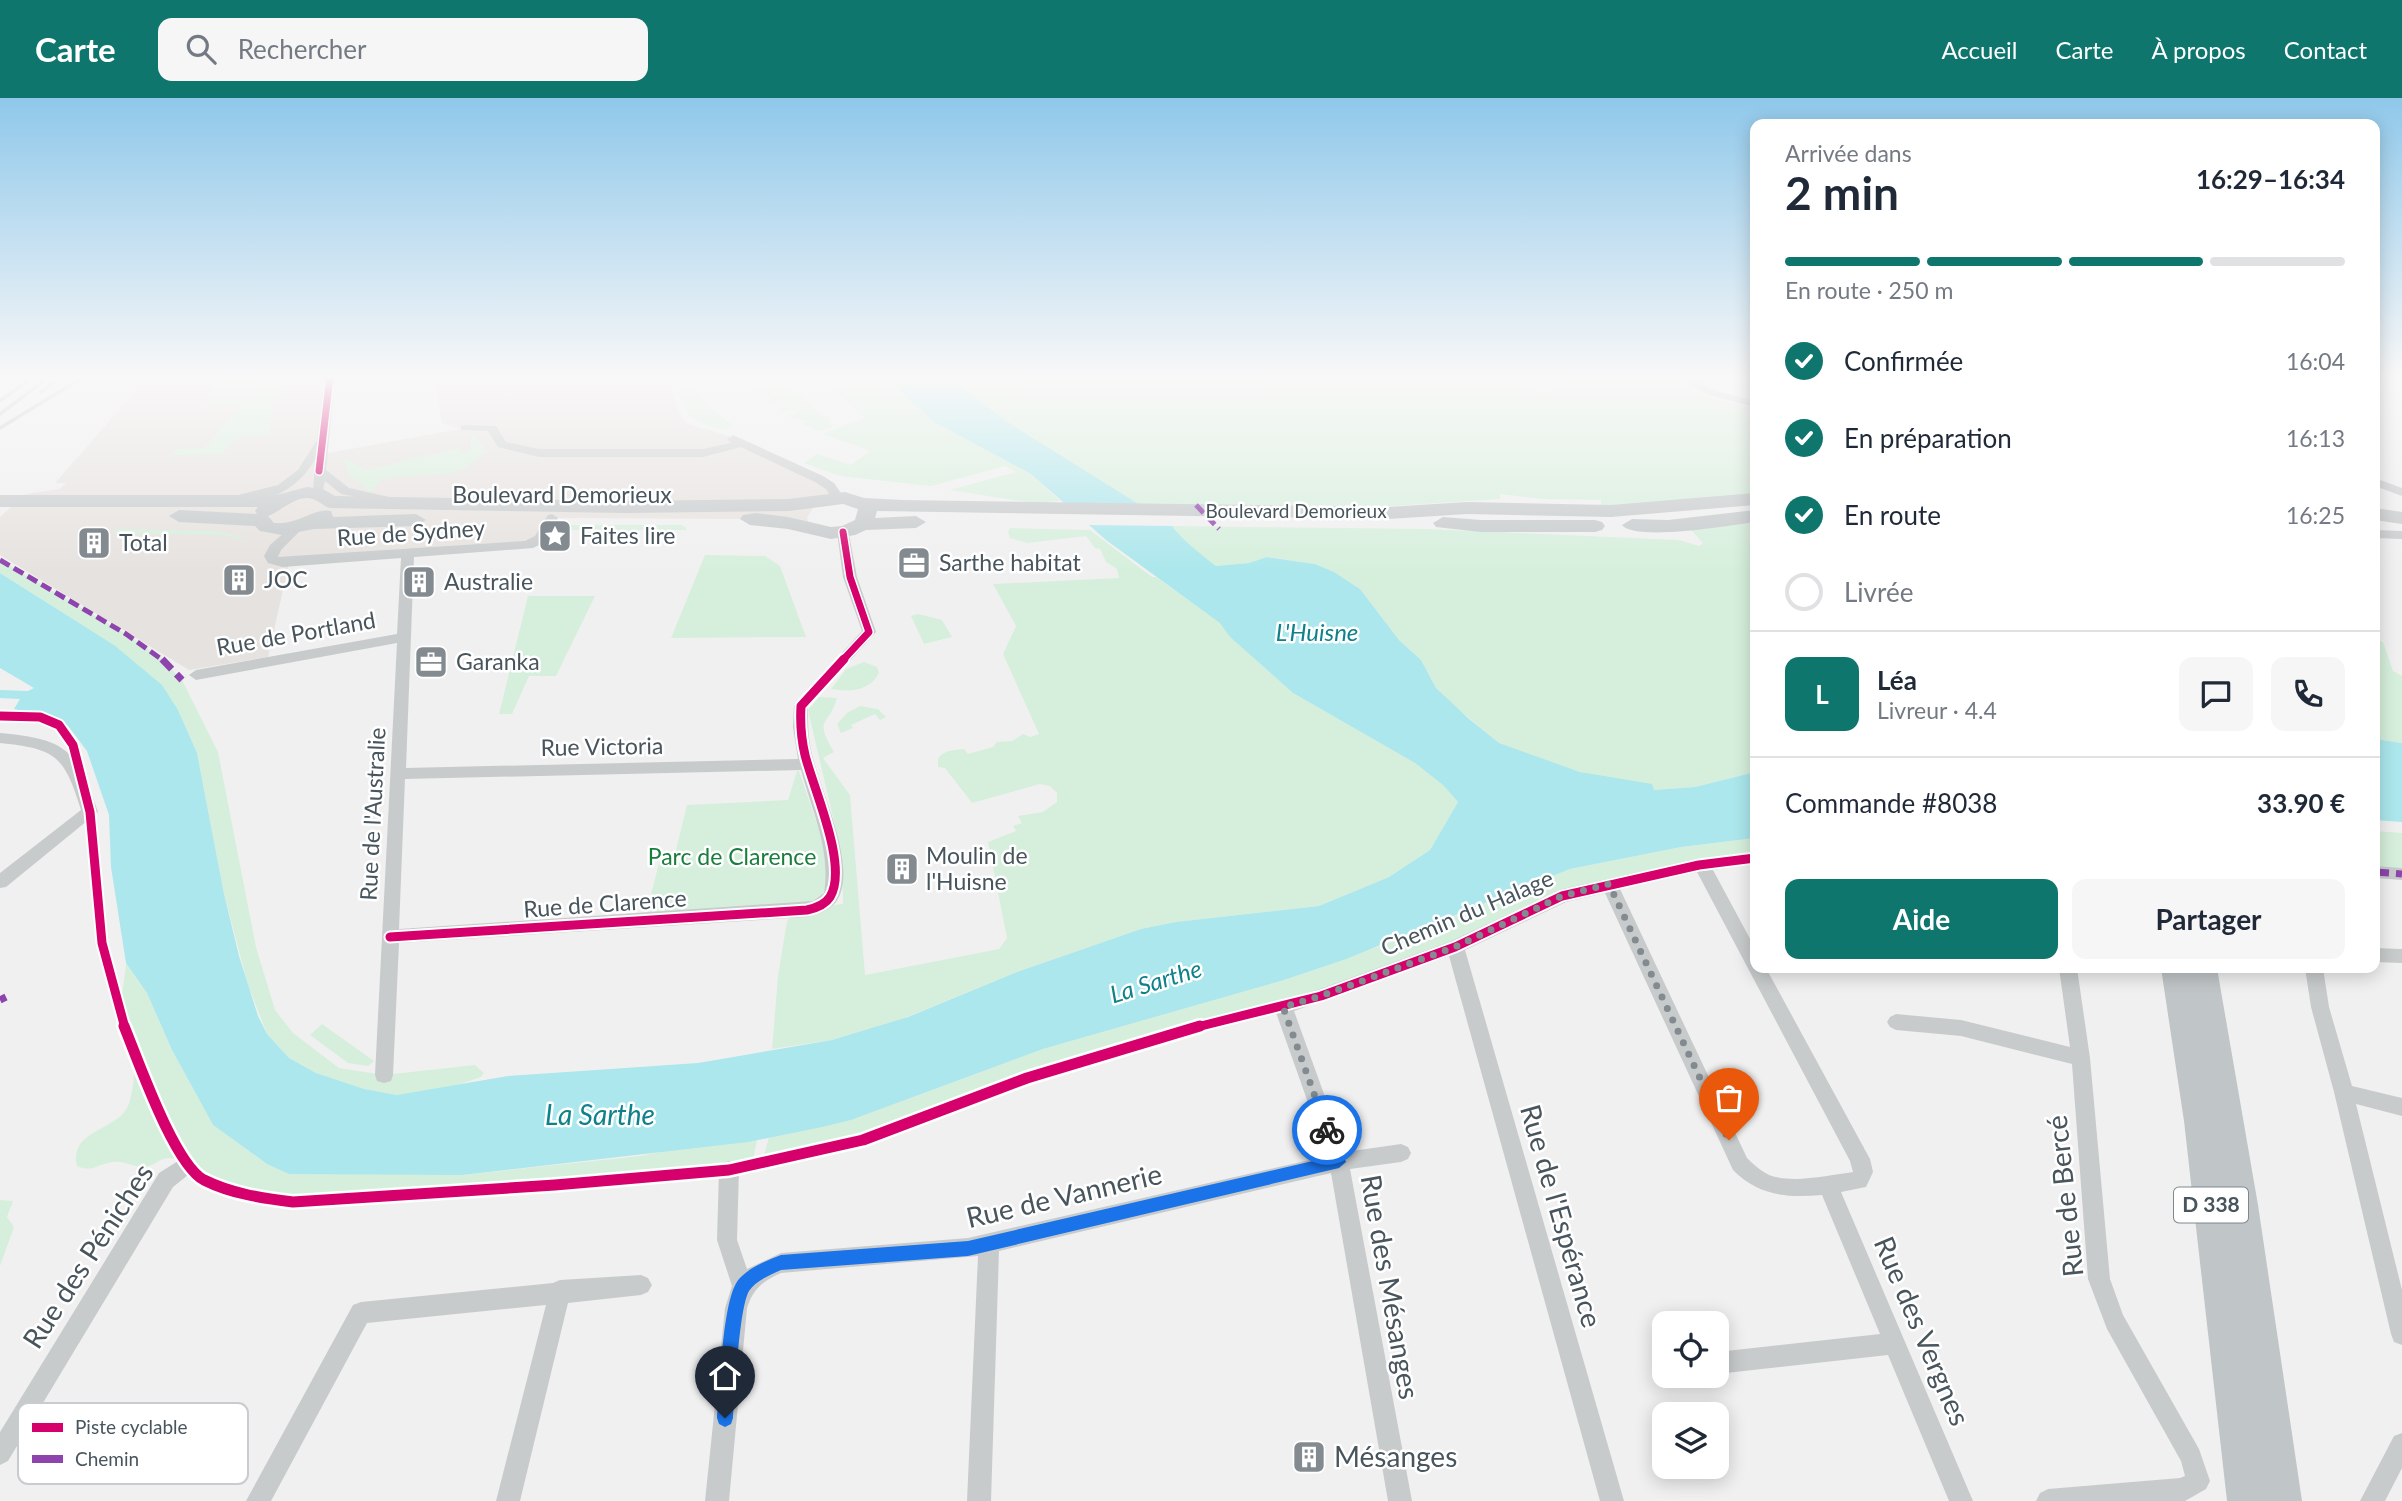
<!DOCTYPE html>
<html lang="fr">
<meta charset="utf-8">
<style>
:root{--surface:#fff;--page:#f6f6f7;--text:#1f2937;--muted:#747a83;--line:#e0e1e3;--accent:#0f766e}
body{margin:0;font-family:Lato,sans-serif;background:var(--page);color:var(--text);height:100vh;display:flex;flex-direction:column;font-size:26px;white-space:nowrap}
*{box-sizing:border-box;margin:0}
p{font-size:23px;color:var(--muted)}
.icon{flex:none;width:38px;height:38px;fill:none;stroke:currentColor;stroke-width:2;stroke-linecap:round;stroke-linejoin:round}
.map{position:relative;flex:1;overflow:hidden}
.details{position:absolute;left:1750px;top:21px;width:630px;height:854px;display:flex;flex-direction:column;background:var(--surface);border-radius:14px;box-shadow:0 4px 18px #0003}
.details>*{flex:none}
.controls{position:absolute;left:1652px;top:1213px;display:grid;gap:14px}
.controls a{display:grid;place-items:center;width:77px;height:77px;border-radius:14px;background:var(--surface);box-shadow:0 4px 18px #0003;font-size:35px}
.pin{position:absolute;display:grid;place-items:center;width:60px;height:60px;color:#fff;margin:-72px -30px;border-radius:50% 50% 50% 0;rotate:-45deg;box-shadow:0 0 7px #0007}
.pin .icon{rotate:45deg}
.courier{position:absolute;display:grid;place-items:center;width:70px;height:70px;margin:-35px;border:5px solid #1a73e8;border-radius:50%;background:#fff;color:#222;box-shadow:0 2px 9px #0007}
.overview em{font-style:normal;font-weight:700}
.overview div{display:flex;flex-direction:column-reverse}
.overview{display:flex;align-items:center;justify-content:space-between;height:119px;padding:0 35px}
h1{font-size:46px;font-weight:700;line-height:52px}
.bar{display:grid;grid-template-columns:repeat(4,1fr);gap:10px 7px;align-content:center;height:84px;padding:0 35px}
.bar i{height:9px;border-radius:5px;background:var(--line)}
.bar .current{background:var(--accent)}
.bar p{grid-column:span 4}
.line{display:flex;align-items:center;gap:18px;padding:0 35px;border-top:2px solid var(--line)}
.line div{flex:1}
.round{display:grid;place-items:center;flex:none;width:74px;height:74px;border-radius:14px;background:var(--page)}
ol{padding:0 35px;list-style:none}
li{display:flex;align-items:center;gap:21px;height:77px}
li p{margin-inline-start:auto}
li .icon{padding:7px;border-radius:50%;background:var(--accent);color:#fff;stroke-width:4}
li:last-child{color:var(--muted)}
li i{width:38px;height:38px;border:4px solid var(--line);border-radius:50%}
.action{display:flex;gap:14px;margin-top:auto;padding:14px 35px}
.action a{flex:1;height:80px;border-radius:14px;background:var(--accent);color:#fff;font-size:28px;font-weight:700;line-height:80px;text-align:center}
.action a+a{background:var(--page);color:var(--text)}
header{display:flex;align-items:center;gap:42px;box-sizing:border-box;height:98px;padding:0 35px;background:var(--accent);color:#fff}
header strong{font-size:33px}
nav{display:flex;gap:38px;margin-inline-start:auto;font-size:24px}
.search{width:490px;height:63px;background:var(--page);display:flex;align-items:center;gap:18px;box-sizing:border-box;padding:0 24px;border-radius:14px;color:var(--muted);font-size:26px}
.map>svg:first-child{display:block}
.commercial{fill:#e6e2df}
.green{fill:#d6efdc}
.water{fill:#abe7ec}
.pier{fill:#f1f0f0}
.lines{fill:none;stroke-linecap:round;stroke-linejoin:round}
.minor{fill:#c8cbcc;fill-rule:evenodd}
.primary{fill:#c6cacc;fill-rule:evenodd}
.trunk{fill:#c0c5c8;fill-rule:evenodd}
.rail{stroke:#c4c6c7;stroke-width:3.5}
.quiet-far1{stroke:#8e44ad;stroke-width:5;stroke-dasharray:11 5;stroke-linecap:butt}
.quiet{stroke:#8e44ad;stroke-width:7;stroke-dasharray:14 7;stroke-linecap:butt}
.cycleway-far2-casing{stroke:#fff;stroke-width:10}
.cycleway-far1-casing{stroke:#fff;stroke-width:13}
.cycleway-casing{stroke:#fff;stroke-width:16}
.cycleway-far2{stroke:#d6006c;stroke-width:7}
.cycleway-far1{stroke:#d6006c;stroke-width:9}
.cycleway{stroke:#d6006c;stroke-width:11}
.route{fill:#1a73e8}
.done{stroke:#838b90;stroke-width:7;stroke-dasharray:0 12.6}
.labels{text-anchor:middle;stroke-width:5;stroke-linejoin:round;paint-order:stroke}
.far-street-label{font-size:19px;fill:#48555d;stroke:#fff}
.shield{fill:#fff;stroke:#7f888e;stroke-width:2}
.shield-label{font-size:21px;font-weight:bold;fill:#48555d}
.street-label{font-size:23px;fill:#48555d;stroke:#fff}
.poi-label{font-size:23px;fill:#48555d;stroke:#fff;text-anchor:start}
.park-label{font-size:23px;fill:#197d3e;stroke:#fff}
.water-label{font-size:24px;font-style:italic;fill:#0f818a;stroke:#fff}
.near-water-label{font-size:28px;font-style:italic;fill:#0f818a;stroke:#fff}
.near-street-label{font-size:28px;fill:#48555d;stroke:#fff}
.near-poi-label{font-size:28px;fill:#48555d;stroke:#fff;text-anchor:start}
.key{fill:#fff;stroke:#c8ccce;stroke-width:2}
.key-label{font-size:19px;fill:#48555d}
</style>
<header>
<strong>Carte</strong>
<div class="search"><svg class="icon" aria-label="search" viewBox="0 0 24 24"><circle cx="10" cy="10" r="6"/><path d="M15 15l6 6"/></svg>Rechercher</div>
<nav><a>Accueil</a><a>Carte</a><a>À propos</a><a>Contact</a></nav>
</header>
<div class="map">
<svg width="2402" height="1403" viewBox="0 0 2402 1403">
<rect width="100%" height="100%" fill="#f1f0f0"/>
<path class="commercial" d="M149,278H330L321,345L323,356L460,331L442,325L435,278H544L546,285L575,278L593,284L597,283L596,278H670V288L682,321L688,326L729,338L819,381L839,401L813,410L807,419L809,427L756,421L552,420L534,445L289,465L268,559L189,572L0,457V419L26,396L60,391L66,385H55Z"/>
<path class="green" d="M219,278H283L279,296L275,300L269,337L238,339L220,357H171L176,351L205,350L240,308L203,309Z
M675,278H686L708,307L733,328L724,332L703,326L689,318L674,287Z
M745,278H778L822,317L832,320L828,322L833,329L819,333L801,326L805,323L790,319L797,315L791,311L782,314L776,310L783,306L777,302L769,306L765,304L771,301L765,297L761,298L752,290L756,288Z
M814,278H884L934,324L1031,376L1060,403L1033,405L950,392L1016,374L1005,368L931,388L840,378L804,365L817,356L851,367L870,353L823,336L864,320L851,306Z
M953,278H1482L1547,294L1566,278H1670C1694,295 1726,307 1755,309V396L1658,407H1601V402L1544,401L1500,396V401L1391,408L1138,407L1009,325L970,296Z
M471,335L487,353L465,370L452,375L382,381L371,394L350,378L342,358L365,372L459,350L460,355L471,353Z
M1755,424V674L1695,689L1654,692L1580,674L1514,652L1499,645L1452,606L1436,590L1421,562L1399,542L1360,491L1334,474L1315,466L1268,459L1249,465L1216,468C1207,461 1175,436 1172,428L1431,431L1679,442L1699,448L1703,445L1691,432Z
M570,427H682L686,430V432H560Z
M1010,430L1090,432L1152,479H1156L1221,525L1230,539L1293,595L1415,665L1443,687L1458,704L1430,752L1389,779L1319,808L1176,824L1141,831L1017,874L902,921L832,942L772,951L778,878L787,823L790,819L816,815L834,807L843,806L842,758L808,612L819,599L837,600C829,629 813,619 834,654L823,660L850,697L865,877L999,851L1007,840L988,744L1016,733L1013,728L1022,725L1018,718L1043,714L1057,704V695L1050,688L1040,686L972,705L945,670L938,669V661C943,652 954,652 964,651L968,656L993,649L997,644L1012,643L1023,636L1030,639L1039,636L1003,556L1016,528L993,486L1119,480L1117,471L1106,464L1100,451L1095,450L1086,438L1027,445L1010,440L1008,434Z
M117,431L216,433C228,435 237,437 247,443L224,437L112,435Z
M705,457L765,458L780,468L806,539L671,540Z
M0,462L126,536L160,559L182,582L218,654L256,849L275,912L293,935L339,970L384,977L475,967L484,975L481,979L448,990L398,997L356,990L316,975L289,960L267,936L248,887L224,796L197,655L178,612L114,547L0,475Z
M528,498H595L556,578H529L512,616H499Z
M918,516L942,522L952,539L924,546L911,518Z
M2375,541L2383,544L2393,573L2402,578V645L2375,641Z
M864,564L877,569L879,575C869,594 849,594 831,591L846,571Z
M860,608L878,611L886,619L880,622L875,616L851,627L853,630L841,635L837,626L847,615Z
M797,673H799L829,761V792L812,805L645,820L661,757L675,756L687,707L788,702Z
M2375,733L2402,735V771L2375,769Z
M1755,740V760L1699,767L1609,786L1455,849L1283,909L1178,934L1027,980L863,1042L762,1065L769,1039L851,1022L1043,951L1284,882L1378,849L1570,771L1681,749Z
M126,865L147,895L172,952L213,1027L267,1066L462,1077L640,1058L671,1052L757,1042L752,1067L729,1072L555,1087L293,1104C262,1100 233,1096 204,1082C192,1077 184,1060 169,1060C161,1060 156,1066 149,1068C135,1071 125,1062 112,1064C98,1066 92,1075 77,1068C68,1032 117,1033 128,1008C135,989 136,964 131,944C128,936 122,928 121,919C119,903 125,882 126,865Z
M322,926L374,963L368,968L348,965L310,937Z
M0,1102L13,1103L7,1119L14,1129L0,1168Z"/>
<path class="water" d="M884,278H953L970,296L1009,325L1172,427C1174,435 1207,461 1216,468L1249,465L1267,459L1315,466L1334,474L1360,491L1399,542L1421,562L1436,590L1468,620L1499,645L1580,674L1652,686L1654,692L1695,689L1755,674V740L1681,749L1570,771L1346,861L1284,882L1043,951L851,1022L822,1029L748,1044L462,1077L289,1076L267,1066L213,1027L172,952L147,895L126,865L111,769L109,717L87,653L68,628L59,621L14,611L20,601L0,600V592L28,593L34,590L0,570V475L114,547L162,587L178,612L197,655L224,796L239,858L258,918L267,936L289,960L316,975L364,991L397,997L508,978L698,965L832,942L908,919L1017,874L1141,831L1176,824L1319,808L1389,779L1430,752L1458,704L1443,687L1415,665L1293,595L1230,539L1220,525L1106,442L1031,376L934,324Z
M2375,641L2402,645V724L2375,722Z"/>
<path class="pier" d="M1059,406L1145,407L1176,428L1083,427Z"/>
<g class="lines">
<path class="minor" d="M325,278H335L326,372L349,390L389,399V405L341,396L325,383L321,399H313L315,361C301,389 265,409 234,404V398L278,387L298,372L317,342Z
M1673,278H1686L1717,293L1755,303V309L1709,297Z
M465,327L496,328L506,344L539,351H703L731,345L727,341L733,337L823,378L834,385L845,401L839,405L835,404L826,391L815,384L741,349L703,359H539L498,349L488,333L461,332V328Z
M2375,380L2402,390V398L2375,388Z
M552,416L558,420L545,444L533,450L414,459L406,670L798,661L793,629L794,608L862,533L843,479L837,434L838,431H848L857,479L876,534L808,609C808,624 808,638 811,652C819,691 860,770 836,804C829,813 817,816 807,819L399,845L393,977L391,983L384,985L377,983L375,977L397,545L196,582L189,577L196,572L397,536L401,460L283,469L268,465L264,458L270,447L293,427H301L303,430L281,452L278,459L525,443L535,438L548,417ZM801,672C812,713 831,752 824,795L813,803L399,831L405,681Z
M2375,432L2402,433V441L2375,440Z
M0,635C66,641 77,651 98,714L6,789L0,790V775L81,712C64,658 57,651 0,645Z
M1755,754V766L1713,772L1755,850V870H1766L1870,1061L1873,1074L1866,1089L1841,1094L1973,1403H1949L1888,1257L1717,1276V1254L1880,1236L1822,1097C1787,1100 1759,1098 1733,1072L1605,795L1566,804L1465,852L1624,1403H1600L1449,858L1294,913L1345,1054L1401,1046L1408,1049L1411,1055L1408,1061L1401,1064L1350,1071L1412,1403H1388L1331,1075L999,1153L991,1403H967L978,1158L781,1175C763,1183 753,1191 747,1210L729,1403H705L725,1210L732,1188L717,1142L719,1072L722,1065L729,1063L736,1065L739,1072L737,1142L747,1171L781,1155L968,1140L1327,1058L1274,909L1277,904L1320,891L1449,844L1562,791L1699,761ZM1697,774L1850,1063L1853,1074C1829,1077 1793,1086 1769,1077C1761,1073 1753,1066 1747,1060L1620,791Z
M2375,768L2402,770V782L2375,780Z
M2375,850L2402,851V865L2375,864Z
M2059,870H2077L2090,960L2110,1181L2123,1217L2199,1351L2210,1383L2206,1391L2185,1403H2036L2040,1395L2048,1391L2180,1380L2185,1378L2181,1363L2107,1231L2088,1181L2072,966L1961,938L1896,932L1890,929L1887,924L1890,919L1896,916L1961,922L2070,949Z
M2305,870H2323L2329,909L2352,988L2402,1000V1018L2356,1006L2402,1192V1247L2394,1244L2391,1236L2334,994L2311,909Z
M186,1058L193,1061L196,1067L193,1073L173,1089L8,1363L0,1367V1334L159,1075Z
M641,1177L648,1180L652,1187L648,1194L641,1197L568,1205L520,1403H496L546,1207L367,1225L271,1403H246L353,1207L361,1204L553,1185L560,1182Z
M2402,1335V1370L2385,1403H2360L2394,1338Z"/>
<path class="primary" d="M307,389L323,391L335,398L625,403L789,401L845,394L864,400L903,402L1388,409L1467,404L1611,407L1755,395V407L1611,419L1467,416L1388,421L877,413L875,420L916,418L926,424L916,430L866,432L855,437L831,441L788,431L750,427L740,421L743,417L755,415L788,419L831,429L842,428L855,422L858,411L843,406L789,413L625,415L330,410C323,408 321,404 315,402C299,394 282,413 268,418L274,425C299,427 315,409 331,413L333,419L416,416L426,422L416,428L314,431L282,437L260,433L255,428L179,424L169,418L179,412L257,416L255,413L258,409H0V397H277Z
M2375,410L2402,414V426L2375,422Z
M1755,412V424C1732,427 1636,444 1622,427L1632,421L1668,422Z
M1443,419L1481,422H1595L1602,424L1605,428L1602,432L1595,434H1481L1436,429L1433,425Z"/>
<path class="trunk" d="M2161,870H2217L2258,1107L2302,1403H2227L2184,1023Z"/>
<path class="rail" d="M41,294L63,278
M0,303L31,280
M0,316L45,282
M0,330L85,278"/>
<path class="quiet-far1" d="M1196,407L1219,431
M0,462L126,536L164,563"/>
<path class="quiet" d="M162,561L182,582
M2375,774L2402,776
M0,902L6,899"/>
<defs>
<path id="cycleway-far2" d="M319,373L330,278
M842,563L869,534L850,479L843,434"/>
<path id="cycleway-far1" d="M0,618L40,619L59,627L73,647L90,714L102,845L125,930
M390,839L807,812C816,810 825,807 830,799C849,768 813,690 805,657C801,640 800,625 801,608L844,561
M1193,930L1321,898L1455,849L1562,798L1699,767L1755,760"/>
<path id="cycleway" d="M124,928C138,962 174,1066 204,1082C232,1096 262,1100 293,1104L555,1087L729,1072L863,1042L1027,980L1200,928"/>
</defs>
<use href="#cycleway-far2" class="cycleway-far2-casing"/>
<use href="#cycleway-far1" class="cycleway-far1-casing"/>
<use href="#cycleway" class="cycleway-casing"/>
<use href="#cycleway-far2" class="cycleway-far2"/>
<use href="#cycleway-far1" class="cycleway-far1"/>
<use href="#cycleway" class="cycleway"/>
</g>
<linearGradient id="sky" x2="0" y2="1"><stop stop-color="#8fc8ea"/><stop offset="0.59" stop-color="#f9f8f8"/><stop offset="1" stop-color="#f9f8f8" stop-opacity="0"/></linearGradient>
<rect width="2402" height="474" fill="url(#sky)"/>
<path class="route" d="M1327,1026L1332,1027L1346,1064L1339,1070L968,1158L781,1172C770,1177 755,1183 749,1193C739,1210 735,1296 733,1320L731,1326L725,1329L719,1326L717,1320C720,1292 722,1200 739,1181C750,1169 766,1163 781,1157L968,1143L1330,1059L1320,1032Z"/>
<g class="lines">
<path class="done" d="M1327,1032L1283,909L1321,898L1455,849L1562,798L1609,786L1729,1042"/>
</g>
<defs>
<symbol id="sight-square" viewBox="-11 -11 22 22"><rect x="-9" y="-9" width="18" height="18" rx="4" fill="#838b90" stroke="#fff"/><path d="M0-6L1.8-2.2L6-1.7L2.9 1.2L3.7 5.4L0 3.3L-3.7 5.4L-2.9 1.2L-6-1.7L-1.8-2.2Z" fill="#fff"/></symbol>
<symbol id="building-square" viewBox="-11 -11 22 22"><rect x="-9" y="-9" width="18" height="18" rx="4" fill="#838b90" stroke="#fff"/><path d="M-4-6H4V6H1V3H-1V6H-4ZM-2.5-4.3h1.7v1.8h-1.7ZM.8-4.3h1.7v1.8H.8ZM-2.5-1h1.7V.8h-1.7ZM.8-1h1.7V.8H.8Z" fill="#fff"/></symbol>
<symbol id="office-square" viewBox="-11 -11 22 22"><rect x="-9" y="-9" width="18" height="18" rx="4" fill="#838b90" stroke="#fff"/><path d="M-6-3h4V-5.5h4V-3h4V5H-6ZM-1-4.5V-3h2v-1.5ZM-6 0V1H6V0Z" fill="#fff"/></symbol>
</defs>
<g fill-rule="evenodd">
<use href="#sight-square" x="536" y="419" width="38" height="38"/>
<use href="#building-square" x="75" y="426" width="38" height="38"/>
<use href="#office-square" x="895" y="446" width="38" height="38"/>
<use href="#building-square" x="220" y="463" width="38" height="38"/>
<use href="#building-square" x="400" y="465" width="38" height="38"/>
<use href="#office-square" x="412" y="545" width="38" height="38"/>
<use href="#building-square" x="883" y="752" width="38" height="38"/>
<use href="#building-square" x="1290" y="1340" width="38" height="38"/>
</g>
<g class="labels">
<g class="far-street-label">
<text x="1296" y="420">Boulevard Demorieux</text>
</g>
<rect class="shield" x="2174" y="1089.5" width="74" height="35" rx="5"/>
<g class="shield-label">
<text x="2211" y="1114">D 338</text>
</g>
<g class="street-label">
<text x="562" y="405">Boulevard Demorieux</text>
<text transform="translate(411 435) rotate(-4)" y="8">Rue de Sydney</text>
<text transform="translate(296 536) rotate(-10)" y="8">Rue de Portland</text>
<text transform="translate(602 649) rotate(-1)" y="8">Rue Victoria</text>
<text transform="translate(373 716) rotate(-87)" y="8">Rue de l'Australie</text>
<text transform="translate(605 806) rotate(-4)" y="8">Rue de Clarence</text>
<text transform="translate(1467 815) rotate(-23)" y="8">Chemin du Halage</text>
</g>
<g class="poi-label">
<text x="580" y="446">Faites lire</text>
<text x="119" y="453">Total</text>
<text x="939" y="473">Sarthe habitat</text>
<text x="264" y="490">JOC</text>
<text x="444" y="492">Australie</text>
<text x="456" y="572">Garanka</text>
<text x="926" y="766">Moulin de<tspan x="926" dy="26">l'Huisne</tspan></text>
</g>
<g class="park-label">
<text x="732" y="767">Parc de Clarence</text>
</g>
<g class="water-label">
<text x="1317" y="543">L'Huisne</text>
<text transform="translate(1156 884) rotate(-17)" y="8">La Sarthe</text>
</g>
<g class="near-water-label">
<text x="600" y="1027">La Sarthe</text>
</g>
<g class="near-street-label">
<text transform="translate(1064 1098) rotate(-13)" y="10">Rue de Vannerie</text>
<text transform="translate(2065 1098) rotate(-96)" y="10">Rue de Bercé</text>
<text transform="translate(1561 1118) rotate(74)" y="10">Rue de l'Espérance</text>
<text transform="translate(88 1158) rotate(-57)" y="10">Rue des Péniches</text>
<text transform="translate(1390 1189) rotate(80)" y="10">Rue des Mésanges</text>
<text transform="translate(1922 1233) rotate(67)" y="10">Rue des Vergnes</text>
</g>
<g class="near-poi-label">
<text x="1334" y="1369">Mésanges</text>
</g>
</g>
<rect x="18" y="1305" width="230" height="81" rx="10" class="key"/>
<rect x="32" y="1325" width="31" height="9" fill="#d6006c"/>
<rect x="32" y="1357" width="31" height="8" fill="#8e44ad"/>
<g class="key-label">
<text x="75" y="1336">Piste cyclable</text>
<text x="75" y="1368">Chemin</text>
</g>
</svg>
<div class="controls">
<a><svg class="icon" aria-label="locate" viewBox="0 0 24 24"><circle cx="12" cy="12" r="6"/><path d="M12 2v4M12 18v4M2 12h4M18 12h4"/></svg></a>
<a><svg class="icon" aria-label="layers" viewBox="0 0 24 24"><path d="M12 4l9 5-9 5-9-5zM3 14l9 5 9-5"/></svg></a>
</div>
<div class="pin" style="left:1729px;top:1042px;background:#ea580c"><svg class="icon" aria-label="bag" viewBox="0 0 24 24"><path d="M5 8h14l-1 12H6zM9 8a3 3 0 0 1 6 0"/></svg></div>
<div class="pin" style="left:725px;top:1320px;background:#1f2937"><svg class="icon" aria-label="home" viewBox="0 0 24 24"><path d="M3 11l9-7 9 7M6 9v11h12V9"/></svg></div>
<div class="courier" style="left:1327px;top:1032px"><svg class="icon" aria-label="bike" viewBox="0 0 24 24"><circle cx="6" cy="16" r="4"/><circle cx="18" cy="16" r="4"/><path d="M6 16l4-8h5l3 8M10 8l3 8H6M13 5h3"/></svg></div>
<section class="details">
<div class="overview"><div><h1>2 min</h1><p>Arrivée dans</p></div><em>16:29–16:34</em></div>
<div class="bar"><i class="current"></i><i class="current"></i><i class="current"></i><i></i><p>En route · 250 m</p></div>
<ol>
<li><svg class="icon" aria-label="check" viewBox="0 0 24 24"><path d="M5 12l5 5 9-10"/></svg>Confirmée<p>16:04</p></li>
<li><svg class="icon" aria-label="check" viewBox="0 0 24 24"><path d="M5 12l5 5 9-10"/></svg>En préparation<p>16:13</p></li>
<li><svg class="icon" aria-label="check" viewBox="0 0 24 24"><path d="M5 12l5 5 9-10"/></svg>En route<p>16:25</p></li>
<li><i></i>Livrée</li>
</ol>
<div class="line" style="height:126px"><b class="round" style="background:var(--accent);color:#fff">L</b><div><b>Léa</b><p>Livreur · 4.4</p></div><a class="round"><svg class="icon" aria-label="chat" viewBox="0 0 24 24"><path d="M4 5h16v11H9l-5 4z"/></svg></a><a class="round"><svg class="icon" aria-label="phone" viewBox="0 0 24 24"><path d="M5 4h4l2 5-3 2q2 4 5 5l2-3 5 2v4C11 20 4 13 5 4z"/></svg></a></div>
<div class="line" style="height:91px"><div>Commande #8038</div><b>33.90 €</b></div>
<div class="action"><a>Aide</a><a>Partager</a></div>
</section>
</div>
